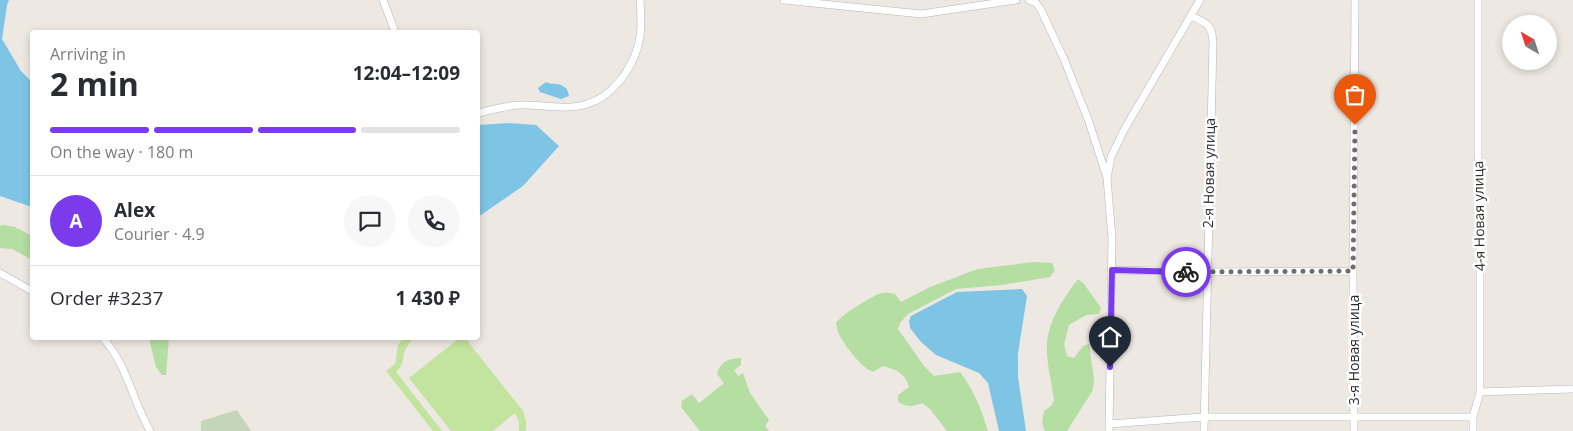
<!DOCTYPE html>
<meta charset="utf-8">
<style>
:root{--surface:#fff;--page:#f7f7f7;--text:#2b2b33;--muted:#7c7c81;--line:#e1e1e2;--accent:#7c3aed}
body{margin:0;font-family:"Open Sans",sans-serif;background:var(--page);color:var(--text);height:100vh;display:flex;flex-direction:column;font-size:19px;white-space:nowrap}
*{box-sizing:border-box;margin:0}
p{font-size:16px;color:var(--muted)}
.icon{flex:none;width:28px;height:28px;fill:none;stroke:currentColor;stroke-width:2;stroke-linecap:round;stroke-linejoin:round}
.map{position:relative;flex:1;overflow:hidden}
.drawer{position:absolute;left:30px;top:30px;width:450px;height:310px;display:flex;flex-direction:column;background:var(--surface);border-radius:5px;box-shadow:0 2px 8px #0003}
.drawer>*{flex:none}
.needle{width:32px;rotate:321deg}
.fabs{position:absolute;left:1502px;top:15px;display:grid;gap:10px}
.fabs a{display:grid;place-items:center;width:55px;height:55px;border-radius:50%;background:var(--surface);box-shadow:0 2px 8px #0003;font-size:25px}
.pin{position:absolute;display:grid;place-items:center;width:42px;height:42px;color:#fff;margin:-51px -21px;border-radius:50% 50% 50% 0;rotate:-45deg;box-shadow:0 0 5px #0007}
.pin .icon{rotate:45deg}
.courier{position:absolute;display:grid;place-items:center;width:50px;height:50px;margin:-25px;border:4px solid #7c3aed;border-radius:50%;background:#fff;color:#222;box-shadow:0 1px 6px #0007}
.headline em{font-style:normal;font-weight:700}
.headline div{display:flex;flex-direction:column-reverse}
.headline{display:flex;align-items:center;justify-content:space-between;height:85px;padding:0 20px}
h1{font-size:32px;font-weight:700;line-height:38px}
.bar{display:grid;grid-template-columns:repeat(4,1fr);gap:8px 5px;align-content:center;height:60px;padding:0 20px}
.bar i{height:6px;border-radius:4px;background:var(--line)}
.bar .selected{background:var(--accent)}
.bar p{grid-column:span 4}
.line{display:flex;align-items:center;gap:12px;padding:0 20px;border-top:1px solid var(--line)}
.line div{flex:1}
.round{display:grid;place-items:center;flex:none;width:52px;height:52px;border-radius:26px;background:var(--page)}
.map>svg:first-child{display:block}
.green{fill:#b4dea2}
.cemetery{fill:#c5d5b9}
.pitch{fill:#c3e49f}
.water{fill:#7ec4e5}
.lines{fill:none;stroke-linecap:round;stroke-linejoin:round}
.minor-casing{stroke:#b4b6bf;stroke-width:8}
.minor{stroke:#fff;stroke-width:7}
.done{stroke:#706e6c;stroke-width:5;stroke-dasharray:0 9}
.route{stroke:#7c3aed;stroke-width:6}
.labels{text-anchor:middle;stroke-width:5;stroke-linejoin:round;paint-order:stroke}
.street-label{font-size:14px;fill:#2d2d2d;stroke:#fff}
</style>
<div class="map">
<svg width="1573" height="431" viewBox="0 0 1573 431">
<rect width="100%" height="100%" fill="#ede8e1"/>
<path class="green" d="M4,225L15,227L32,236V260L12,249L0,248V226Z
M1033,262L1052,263L1055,270L1050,277L1002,285L956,289L908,314L900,323L898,329L924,366L934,376L960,372C974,390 981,409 988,431H947L930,409L922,403C912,407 908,407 898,402V395L909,387C905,373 897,370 883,366L873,372C862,368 844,345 839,334C837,331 837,327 836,323C844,313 867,299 879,294C884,292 889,293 895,294L901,302L930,287L978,269Z
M1078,279L1084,284L1101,308L1099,314L1086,315L1069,325L1064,344L1067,356L1074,358L1083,346L1089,344L1094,379L1093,390L1067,431H1045L1042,423L1044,411L1051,406L1054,400C1052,383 1046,362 1047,345C1048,321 1064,297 1078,279Z
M149,338H169L166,375H162L156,367Z
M741,358V365L734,370L738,376L743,373L750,393L769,420L765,426L769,431H700L681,407L682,401L692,394L699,403L724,383L717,374C720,361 729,359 741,358Z"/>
<path class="cemetery" d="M237,410L251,431H201V421Z"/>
<path class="pitch" d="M404,338H414C399,351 407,363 396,372L442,431H433L386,371L395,364L398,345Z
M457,338H456H465L523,411L526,421V431H519V422L515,413L493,431H451L409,378L457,340Z"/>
<path class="water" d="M0,0H9L7,5L2,39L21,71L32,82V207L0,196Z
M546,82C554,86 558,81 567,89L569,96L561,99L540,92L538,88Z
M509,123L536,125L559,146L523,186L478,217V125Z
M1022,289L1027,296L1018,353V377L1026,431H999L988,383L979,373L936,355L921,342L910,328L909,321L911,316L957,292Z"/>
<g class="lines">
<defs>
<path id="minor" d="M383,0L395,32
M784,0L921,14L1016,0
M1029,0L1036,3L1041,10L1064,59L1089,122L1107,178L1112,238L1109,431
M1191,16C1207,23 1212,24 1213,43L1204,431
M478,113C491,110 505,106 519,105C541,104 565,111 587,104C612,97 632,69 638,46C642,31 641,15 640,0
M1107,178L1111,157L1124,130L1200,0
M1112,270L1207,272L1353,271
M0,273L32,291
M103,338C128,367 132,399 150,431
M1480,392L1573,389
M1109,424L1203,417H1473
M1354,431L1353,271L1355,0
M1473,431V417L1480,392V249L1481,214L1478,155V0"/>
</defs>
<use href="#minor" class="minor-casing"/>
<use href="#minor" class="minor"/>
</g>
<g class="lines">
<path class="done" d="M1186,272L1353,271L1355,125"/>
<path class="route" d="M1110,367L1112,270L1186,272"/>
</g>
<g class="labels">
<g class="street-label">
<text transform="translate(1209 173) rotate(-89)" y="5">2-я Новая улица</text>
<text transform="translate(1479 216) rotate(-91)" y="5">4-я Новая улица</text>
<text transform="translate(1354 350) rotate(-90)" y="5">3-я Новая улица</text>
</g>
</g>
</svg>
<div class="fabs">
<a><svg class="needle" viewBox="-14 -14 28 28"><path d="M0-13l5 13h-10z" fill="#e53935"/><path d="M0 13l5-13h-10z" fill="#7c7c81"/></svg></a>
</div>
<div class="pin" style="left:1355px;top:125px;background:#ea580c"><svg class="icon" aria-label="bag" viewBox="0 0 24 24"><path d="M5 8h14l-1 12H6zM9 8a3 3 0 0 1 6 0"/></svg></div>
<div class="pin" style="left:1110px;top:367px;background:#1f2937"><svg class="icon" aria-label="home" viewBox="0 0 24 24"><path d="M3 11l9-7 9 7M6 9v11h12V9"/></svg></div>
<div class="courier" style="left:1186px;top:272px"><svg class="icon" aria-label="bike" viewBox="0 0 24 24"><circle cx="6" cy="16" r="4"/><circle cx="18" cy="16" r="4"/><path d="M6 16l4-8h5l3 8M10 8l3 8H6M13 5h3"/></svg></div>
<section class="drawer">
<div class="headline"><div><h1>2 min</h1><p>Arriving in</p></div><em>12:04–12:09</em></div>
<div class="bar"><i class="selected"></i><i class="selected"></i><i class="selected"></i><i></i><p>On the way · 180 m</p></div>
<div class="line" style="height:90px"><b class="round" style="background:var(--accent);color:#fff">A</b><div><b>Alex</b><p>Courier · 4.9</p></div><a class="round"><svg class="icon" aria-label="chat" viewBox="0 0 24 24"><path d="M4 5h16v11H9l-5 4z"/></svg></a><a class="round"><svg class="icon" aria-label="phone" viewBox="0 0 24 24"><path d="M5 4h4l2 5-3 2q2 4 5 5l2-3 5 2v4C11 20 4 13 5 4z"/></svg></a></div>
<div class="line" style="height:65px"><div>Order #3237</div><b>1 430 ₽</b></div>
</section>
</div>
